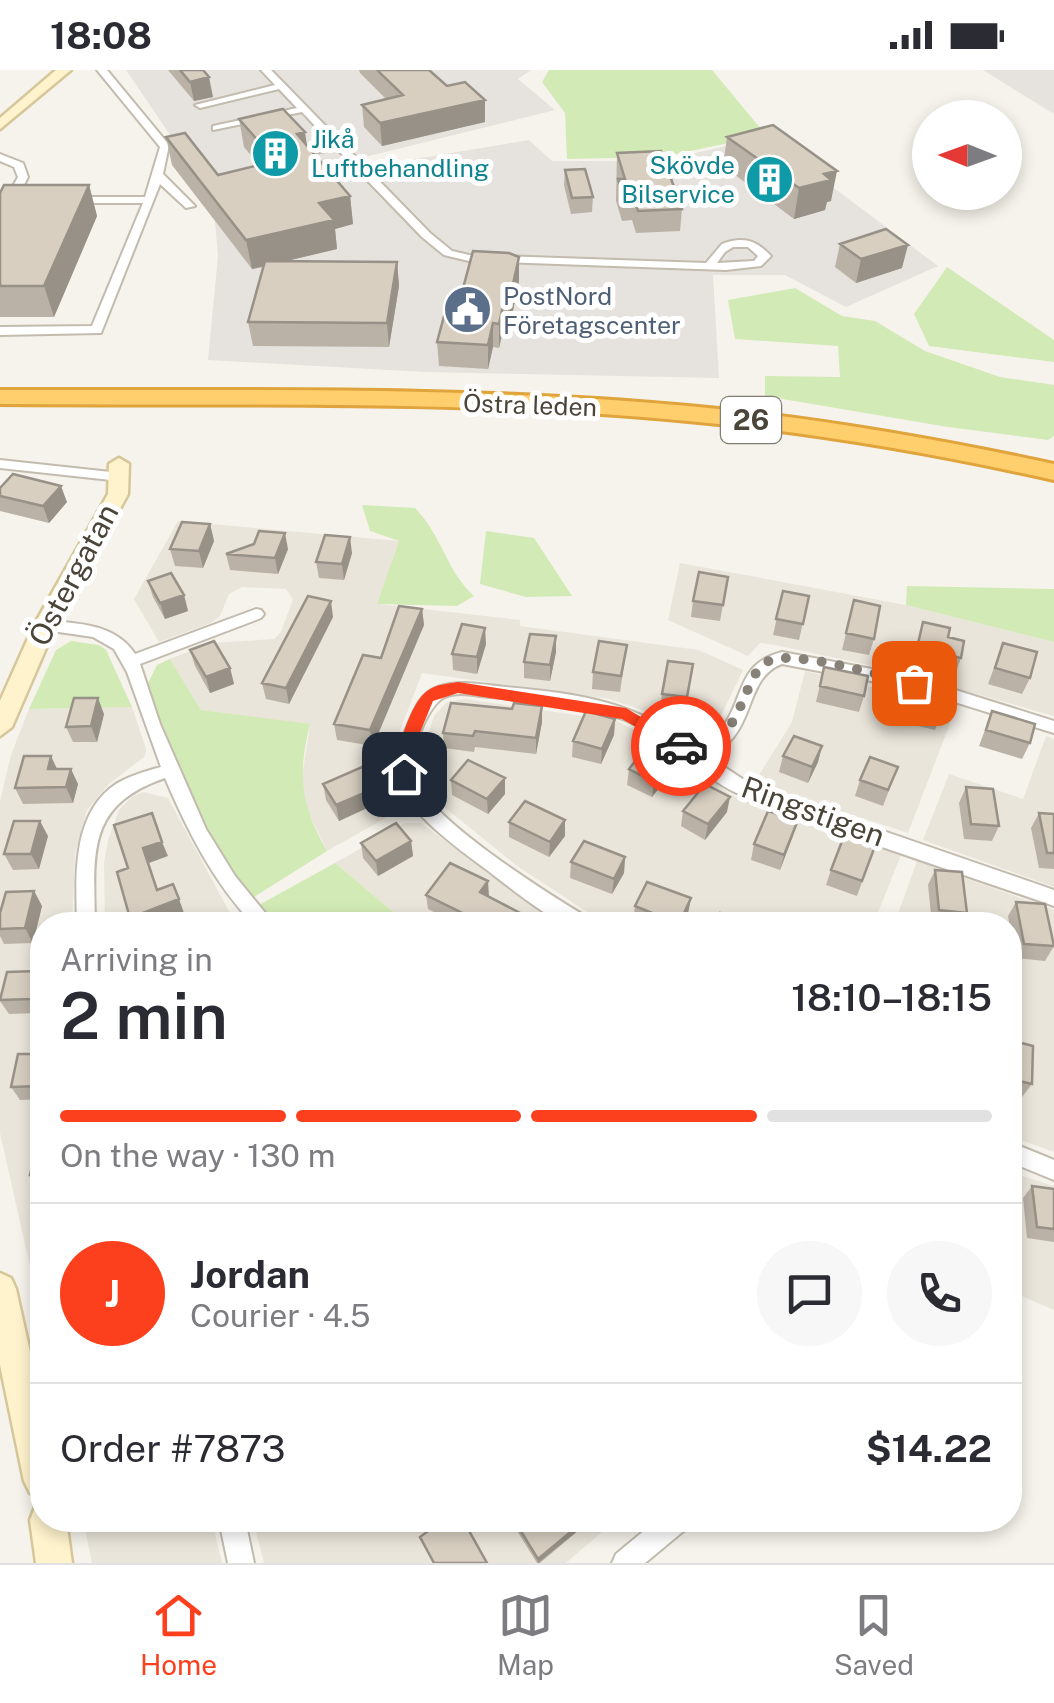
<!DOCTYPE html>
<meta charset="utf-8">
<style>
:root{--surface:#fff;--page:#f7f7f7;--text:#2b2b33;--muted:#7c7c81;--line:#e1e1e2;--accent:#fc3f1d}
body{margin:0;font-family:"Public Sans",sans-serif;background:var(--page);color:var(--text);height:100vh;display:flex;flex-direction:column;font-size:38px;white-space:nowrap}
*{box-sizing:border-box;margin:0}
p{font-size:32px;color:var(--muted)}
.icon{flex:none;width:55px;height:55px;fill:none;stroke:currentColor;stroke-width:2;stroke-linecap:round;stroke-linejoin:round}
.map{position:relative;flex:1;overflow:hidden}
.panel{position:absolute;left:30px;top:842px;width:992px;height:620px;display:flex;flex-direction:column;background:var(--surface);border-radius:40px;box-shadow:0 5px 15px #0003}
.panel>*{flex:none}
.needle{width:65px;rotate:271deg}
.controls{position:absolute;left:912px;top:30px;display:grid;gap:20px}
.controls a{display:grid;place-items:center;width:110px;height:110px;border-radius:50%;background:var(--surface);box-shadow:0 5px 15px #0003;font-size:50px}
.pin{position:absolute;display:grid;place-items:center;width:85px;height:85px;color:#fff;margin:-42px;border-radius:20px;box-shadow:0 5px 15px #0006}
.courier{position:absolute;display:grid;place-items:center;width:100px;height:100px;margin:-50px;border:8px solid #fc3f1d;border-radius:50%;background:#fff;color:#222;box-shadow:0 2px 12px #0007}
.overview em{font-style:normal;font-weight:600}
.overview div{display:flex;flex-direction:column-reverse}
.overview{display:flex;align-items:center;justify-content:space-between;height:170px;padding:0 30px}
h1{font-size:65px;font-weight:600;line-height:75px}
.bar{display:grid;grid-template-columns:repeat(4,1fr);gap:15px 10px;align-content:center;height:120px;padding:0 30px}
.bar i{height:12px;border-radius:8px;background:var(--line)}
.bar .current{background:var(--accent)}
.bar p{grid-column:span 4}
.line{display:flex;align-items:center;gap:25px;padding:0 30px;border-top:2px solid var(--line)}
.line div{flex:1}
.round{display:grid;place-items:center;flex:none;width:105px;height:105px;border-radius:52px;background:var(--page)}
.status{display:flex;justify-content:space-between;align-items:center;height:70px;padding:0 50px;background:var(--surface);direction:ltr}
.status svg{height:28px;fill:currentColor}
.tab-bar{display:flex;justify-content:space-around;align-items:center;height:140px;border-top:2px solid var(--line);background:var(--surface);font-size:28px;color:var(--muted)}
.tab-bar a{display:grid;justify-items:center;gap:5px}
.tab-bar .current{color:var(--accent)}
.map>svg:first-child{display:block}
.residential{fill:#eae5da}
.industrial{fill:#e6e2dd}
.green{fill:#d2eab5}
.lines{fill:none;stroke-linecap:round;stroke-linejoin:round}
.street-casing{stroke:#c2bbae;stroke-width:4}
.secondary-casing{stroke:#d6c79b;stroke-width:5}
.highway-casing{stroke:#e0a43c;stroke-width:6}
.street{fill:#fff;fill-rule:evenodd}
.secondary{fill:#fff3cd;fill-rule:evenodd}
.highway{fill:#ffcf6e;fill-rule:evenodd}
.wall{fill:#bab2a6}
.shaded-wall{fill:#979187}
.building{fill:#d8cfc1;stroke:#979187;stroke-width:2.5}
.route{fill:#fc3f1d}
.done{stroke:#878178;stroke-width:10;stroke-dasharray:0 18}
.labels{text-anchor:middle;stroke-width:10;stroke-linejoin:round;paint-order:stroke}
.far-culture-label{font-size:25px;fill:#0d838f;stroke:#fff;text-anchor:start}
.far-service-label{font-size:25px;fill:#4e5e75;stroke:#fff;text-anchor:start}
.far-street-label{font-size:25px;fill:#4b4439;stroke:#fff}
.shield{fill:#fff;stroke:#817c74;stroke-width:2.5}
.shield-label{font-size:28px;font-weight:bold;fill:#4b4439}
.street-label{font-size:30px;fill:#4b4439;stroke:#fff}
</style>
<div class="status"><b>18:08</b><svg viewBox="0 0 49 12"><path d="M0 12V9h3v3zM5 12V6h3v6zM10 12V3h3v9zM15 12V0h3v12zM26 1h20v11H26zM47 4h2v5h-2z"/></svg></div>
<div class="map">
<svg width="1054" height="1493" viewBox="0 0 1054 1493">
<rect width="100%" height="100%" fill="#f6f3ec"/>
<path class="residential" d="M178,451L399,471L378,534L520,550V556L699,580L743,600L719,650L706,667L696,671L647,642L610,629L422,603L392,682V708L400,730L396,742L327,781L306,737L301,714L310,655L201,640L170,589L211,573L274,569L281,562L293,529L286,519L242,517L229,524L220,546L211,553L159,572L134,529Z
M680,493L906,535L1054,572V646L892,600L775,575L760,573L748,586L668,550Z
M805,601L956,638L908,763L754,713L792,652Z
M465,629L617,651L660,673L733,726L901,785L873,855H607L517,796L432,727L423,715L421,686L434,646L447,632Z
M132,637L146,679L145,686L108,715L87,740L75,784L72,855H42V1250L0,1063V731L11,685L29,639Z
M1046,666L1054,669V817L923,770L949,704L1023,729Z
M143,722L168,728L229,841L244,855H105L104,792L108,770L119,740L133,726Z
M405,753H421L558,855H409L335,793Z
M917,791L1054,840V1082L1010,1066V855H894Z
M1022,1106L1054,1116V1240L1010,1221V1111Z
M83,1450H212L222,1493H92Z
M253,1450H616L566,1493H264Z"/>
<path class="industrial" d="M126,0H531L518,9L555,40L365,87L373,96L529,70L552,91H660L766,67L938,196L846,237L785,205H713L719,308L426,302L208,290L218,186L213,128Z
M983,0H1054V44Z"/>
<path class="green" d="M549,0H712L766,65L662,87L567,89L565,43L542,12Z
M947,197L1054,270V292L929,276L914,244Z
M795,218L842,246L875,251L925,281L1000,307L1054,315V366L1048,370L948,357L765,326V306L840,307L838,276L735,269L728,230Z
M362,435L415,438C443,467 445,499 474,526L457,536L377,534L399,471L370,461Z
M486,461L534,468L572,526L526,527L480,514Z
M907,516L1054,519V572L906,535Z
M71,571L99,575L106,580L132,637L29,639L56,580Z
M170,589L201,640L310,654C297,707 301,734 327,781L251,829C203,767 171,687 148,613L157,595Z
M335,793L409,855H279L257,836Z"/>
<g class="lines">
<defs>
<path id="street" d="M97,0H107L169,75L163,104L195,136L186,138L160,114L101,263L0,265V257L92,256L143,133H71L66,130L71,127H145L160,77Z
M261,0H271L430,163L452,181L469,185L706,193L722,174C743,166 756,170 771,186L761,196L726,200L469,191L444,185L422,167L337,79L309,84V80L332,74L302,42L213,60V56L297,38L279,19L200,38L195,35L275,15ZM733,177H748L758,186L754,191L717,193L725,182Z
M0,84L23,93L28,107L6,151L0,154V140L18,107L14,97L0,91Z
M0,390L120,403L127,407L120,411L0,398Z
M256,539L261,540L264,544L261,548L140,594L160,654L206,759L235,806L275,855H254C214,813 188,762 165,708C86,735 94,783 95,855H77C76,808 71,744 116,714C129,706 146,701 161,697L127,602L114,579L93,567L45,560L37,555L45,550C78,554 115,553 135,584Z
M782,582L914,607L1054,651V663L913,619L782,594C754,604 753,636 739,659C732,671 722,680 711,688L753,716L1054,820V836C951,800 847,767 746,727C705,712 678,675 639,656C593,634 540,632 490,627C476,626 459,621 445,627C428,634 410,682 412,700C417,743 552,826 590,849L592,855C585,855 576,856 569,855C551,851 504,813 487,800C459,779 400,738 395,701C393,686 401,671 407,657C414,640 420,623 438,617C460,609 484,615 506,617C583,624 636,632 699,679C710,671 721,662 728,649C745,618 741,593 782,582Z
M1010,1072L1054,1090V1110L1010,1092Z
M219,1450H245L254,1493H228Z
M657,1450H690L686,1459L645,1493H612L616,1484Z"/>
<path id="secondary" d="M56,0H71L0,59V48Z
M119,388L129,394L128,424L56,555L12,657L0,666V631L34,555L108,424L109,394Z
M0,1203L11,1208L16,1219L42,1336V1429L30,1423L24,1411L0,1295Z
M42,1434V1450H66L72,1493H36L30,1450L35,1437Z"/>
<path id="highway" d="M0,320C229,321 460,315 688,336C811,347 933,368 1054,394V410C933,383 812,362 688,351C460,329 229,336 0,334Z"/>
</defs>
<use href="#street" class="street-casing"/>
<use href="#secondary" class="secondary-casing"/>
<use href="#highway" class="highway-casing"/>
<use href="#street" class="street"/>
<use href="#secondary" class="secondary"/>
<use href="#highway" class="highway"/>
</g>
<path class="wall" d="M168,0H203L213,27L194,31Z
M359,0H429L485,52L382,76L364,57L362,35L386,29L360,3Z
M239,49L307,76L350,126L353,154L335,159L337,179L287,191L397,192L399,216L389,277L253,276L248,252L264,197L252,199L172,95L166,67L218,105L259,95L244,77Z
M727,67L831,131L827,132L825,140L794,149L723,96Z
M617,83L682,139L680,161L636,163L632,150L622,151L616,131Z
M565,100L593,127L592,142L571,144L564,115Z
M89,115L97,146L54,247H0V123Z
M840,174L902,198L856,213L835,197Z
M519,187V211L509,260H503L499,278L493,277L488,299L439,296L437,272L462,222Z
M0,418L67,432L49,453L0,441Z
M210,454L214,471L203,498L175,496L170,479Z
M288,479L278,504L230,500L226,484Z
M352,483L344,510L319,508L316,492Z
M728,507L720,551L691,547L693,531Z
M148,511L184,525L188,541L165,549L153,527Z
M783,521L809,526L799,570L773,565Z
M854,530L874,569L869,585L842,580Z
M422,539L424,555L373,676L337,670L334,654L381,588Z
M333,547L289,634L266,629L262,613Z
M923,552L948,567L961,588L955,605L912,594Z
M556,566V582L550,611L524,608V592Z
M1003,573L1030,608L1022,624L988,614Z
M486,574L477,604L453,600L452,584Z
M627,575L620,622L592,619L593,602Z
M190,580L230,598L234,614L210,623L195,596Z
M693,594L685,643L660,640L662,624Z
M824,597L864,626L859,642L816,632Z
M902,616L941,644L935,660L893,650Z
M542,636V652L536,684L475,677L474,682L444,678L443,663L512,639Z
M992,641L1030,673L1022,689L979,676Z
M104,644L97,672H73L66,657Z
M615,649L614,665L601,694L572,687L573,671Z
M822,676L818,692L808,713L779,702L783,686Z
M676,683L674,699L652,727L627,715L629,699Z
M898,697L883,736L855,726L860,710Z
M57,699L78,714L73,733L23,734L15,718Z
M505,708V724L488,744L452,725L451,710Z
M323,714L376,718L378,733L339,751L326,730Z
M966,717L999,756L992,771L964,769L959,733Z
M683,741L727,742L705,770L681,756Z
M1039,743L1054,744V799L1039,798L1031,758Z
M565,750V766L549,787L509,767V752Z
M798,750L780,800L751,790L754,774Z
M48,766L39,799L13,800L4,784Z
M411,771L413,786L378,806L363,788L361,773Z
M875,776L857,826L826,815L831,800Z
M625,787L624,803L612,824L570,808L571,792Z
M935,800L967,843L961,855H932L928,815Z
M34,821L42,836L33,873L4,874L0,866V843Z
M426,825L543,855H459L428,839Z
M691,828L688,843L682,855H642L633,851L635,836Z
M1016,832L1054,876L1045,891L1015,888L1008,846Z
M37,901L39,943L9,944L0,931Z
M1010,970L1032,1014L1022,1027L1010,1024Z
M42,984V1029L20,1030L11,1017Z
M42,1070V1117H40L30,1105Z
M1032,1116L1054,1119V1172L1027,1168L1023,1128Z
M514,1450H586L585,1455L540,1493H537L514,1456Z"/>
<path class="shaded-wall" d="M209,7L213,27L194,31L190,12Z
M485,30V52L382,76L380,53Z
M305,62L309,90L297,64Z
M837,101L831,131L827,132L825,140L794,149L799,118L824,104Z
M89,115L97,146L54,247L44,216Z
M350,126L353,154L335,159L337,179L252,199L246,170L319,133Z
M908,175L902,198L856,213L861,189Z
M519,187V211L509,260L508,236Z
M397,192L399,216L389,277L387,253Z
M503,236V260L499,278V254Z
M493,253V277L488,299V275Z
M61,416L67,432L49,453L43,436Z
M210,454L214,471L203,498L199,481Z
M285,463L288,479L278,504L275,488Z
M350,467L352,483L344,510L342,494Z
M184,525L188,541L165,549L160,533Z
M331,531L333,547L289,634L286,618Z
M422,539L424,555L373,676L370,660Z
M485,558L486,574L477,604V587Z
M556,566V582L550,611V595Z
M230,598L234,614L210,623L206,607Z
M98,628L104,644L97,672L91,656Z
M542,636V652L536,684V668Z
M615,649L614,665L601,694L602,679Z
M822,676L818,692L808,713L812,697Z
M676,683L674,699L652,727L654,712Z
M51,686L58,701L48,699Z
M71,699L78,714L73,733L66,717Z
M505,708V724L488,744L487,729Z
M376,718L378,733L339,751L336,735Z
M730,727L727,742L705,770L708,754Z
M565,750V766L549,787L550,772Z
M798,750L793,766L780,800L784,785Z
M40,751L48,766L39,799L31,784Z
M411,771L413,786L378,806L376,791Z
M162,772L168,786L149,793L143,778Z
M625,787L624,803L612,824L614,809Z
M488,811L489,826L480,822Z
M34,821L42,836L33,873L25,858Z
M691,828L688,843L682,855H678Z
M179,829L184,843L154,855H133L130,848Z
M37,901L42,910V929L39,943L31,929Z
M286,1450H301L290,1457L284,1451Z
M585,1450H586L585,1455L538,1493V1489Z"/>
<path class="building" d="M180,0H203L209,7L190,12Z
M377,0H429L447,16L465,12L485,30L380,53L362,35L403,25Z
M283,39L305,62L297,64L350,126L319,133L334,150L246,170L166,67L185,63L218,105L276,91L239,49Z
M773,55L837,101L824,104L831,110L799,118L727,67Z
M661,81L682,139L638,141L634,129H624L618,109H625L617,83Z
M585,99L593,127L572,128L565,100Z
M4,115H89L44,216H0V123Z
M886,159L908,175L861,189L840,174Z
M473,181L509,183L519,187L508,236H503L499,254L493,253L488,275L437,272L449,228L462,222Z
M265,191L397,192L387,253L248,252Z
M13,404L61,416L43,436L0,426V418Z
M182,452L210,454L199,481L170,479Z
M259,461L285,463L275,488L226,484L254,474Z
M325,465L350,467L342,494L316,492Z
M699,502L728,507L723,535L693,531Z
M171,503L184,525L160,533L148,511Z
M783,521L809,526L803,554L776,549Z
M308,526L331,531L286,618L262,613Z
M854,530L880,536L874,569L846,563Z
M399,536L422,539L370,660L334,654L363,585L381,588Z
M923,552L950,558L948,567L964,571L961,588L917,578Z
M462,554L485,558L477,587L452,584Z
M530,564L556,566L550,595L524,592Z
M214,571L230,598L206,607L190,580Z
M599,571L627,575L621,606L593,602Z
M1003,573L1037,582L1030,608L995,598Z
M668,591L693,594L687,627L662,624Z
M824,597L868,606L864,626L820,616Z
M902,616L945,626L941,644L898,634Z
M74,628H98L91,656L66,657Z
M451,633L512,639L514,633L542,636L536,668L475,661L473,666L443,663Z
M586,641L615,649L602,679L573,671Z
M992,641L1035,654L1030,673L986,660Z
M794,666L822,676L812,697L783,686Z
M651,671L676,683L654,712L629,699Z
M24,686H51L48,699H71L66,717L15,718Z
M870,687L898,697L888,720L860,710Z
M468,690L505,708L487,729L451,710Z
M362,697L376,718L336,735L323,714Z
M705,714L730,727L708,754L683,741Z
M966,717L993,719L999,756L971,754Z
M525,731L565,750L550,772L509,752Z
M768,741L798,750L784,785L754,774Z
M152,743L162,772L143,778L157,820L173,814L179,829L130,848L117,802L128,798L114,755Z
M1039,743L1054,744V783H1047Z
M14,751H40L31,784H4Z
M396,753L411,771L376,791L361,773Z
M844,766L875,776L862,811L831,800Z
M584,771L625,787L614,809L571,792Z
M450,793L488,811L480,822L543,855H487L426,825Z
M935,800L962,802L967,843L939,840Z
M647,812L691,828L679,854L635,836Z
M34,821L25,858L0,859V843L6,822Z
M1016,832L1045,834L1054,876L1024,874Z
M720,843L739,849L737,855H715Z
M37,901L31,929L0,930L7,902Z
M1010,970L1033,976L1032,1014L1010,1009Z
M18,984H42V1016L11,1017Z
M38,1070H42V1105H30Z
M1032,1116L1054,1119V1159L1037,1157Z
M443,1450H463L487,1493H434L420,1467Z
M514,1450H585L538,1489Z"/>
<path class="route" d="M458,612L626,638L689,676L681,682L676,680L622,649L458,623L433,631L412,682L411,704L404,710L398,709C392,689 410,633 427,621C436,614 447,614 458,612Z"/>
<g class="lines">
<path class="done" d="M681,676L698,689C727,669 737,646 750,614C755,604 759,596 769,591C793,579 884,607 914,613"/>
</g>
<defs>
<symbol id="building-disc" viewBox="-11 -11 22 22"><circle r="9.5" fill="#0f9aa8" stroke="#fff"/><path d="M-4-6H4V6H1V3H-1V6H-4ZM-2.5-4.3h1.7v1.8h-1.7ZM.8-4.3h1.7v1.8H.8ZM-2.5-1h1.7V.8h-1.7ZM.8-1h1.7V.8H.8Z" fill="#fff"/></symbol>
<symbol id="civic-disc" viewBox="-11 -11 22 22"><circle r="9.5" fill="#5c6f8a" stroke="#fff"/><path d="M-.6-6.5H3V-4.5H.6V-3L4-1V1h2V6H-6V1h2V-1L-.6-3ZM-1.2 2.5V6h2.4V2.5Z" fill="#fff"/></symbol>
</defs>
<g fill-rule="evenodd">
<use href="#building-disc" x="248" y="56" width="55" height="55"/>
<use href="#building-disc" x="742" y="82" width="55" height="55"/>
<use href="#civic-disc" x="440" y="212" width="55" height="55"/>
</g>
<g class="labels">
<g class="far-culture-label">
<text x="311" y="78">Jikå<tspan x="311" dy="29">Luftbehandling</tspan></text>
<text x="735" y="104" text-anchor="end">Skövde<tspan x="735" dy="29">Bilservice</tspan></text>
</g>
<g class="far-service-label">
<text x="503" y="235">PostNord<tspan x="503" dy="29">Företagscenter</tspan></text>
</g>
<g class="far-street-label">
<text transform="translate(530 335) rotate(2)" y="9">Östra leden</text>
</g>
<rect class="shield" x="721" y="327" width="60" height="46" rx="8"/>
<g class="shield-label">
<text x="751" y="360">26</text>
</g>
<g class="street-label">
<text transform="translate(74 505) rotate(-62)" y="10">Östergatan</text>
<text transform="translate(813 742) rotate(20)" y="10">Ringstigen</text>
</g>
</g>
</svg>
<div class="controls">
<a><svg class="needle" viewBox="-14 -14 28 28"><path d="M0-13l5 13h-10z" fill="#e53935"/><path d="M0 13l5-13h-10z" fill="#7c7c81"/></svg></a>
</div>
<div class="pin" style="left:914px;top:613px;background:#ea580c"><svg class="icon" aria-label="bag" viewBox="0 0 24 24"><path d="M5 8h14l-1 12H6zM9 8a3 3 0 0 1 6 0"/></svg></div>
<div class="pin" style="left:404px;top:704px;background:#1f2937"><svg class="icon" aria-label="home" viewBox="0 0 24 24"><path d="M3 11l9-7 9 7M6 9v11h12V9"/></svg></div>
<div class="courier" style="left:681px;top:676px"><svg class="icon" aria-label="car" viewBox="0 0 24 24"><path d="M5 17H2v-5l4-1 3-4h7l3 4 3 1v5h-3M9 17h6M6 11h13"/><circle cx="7" cy="17" r="2"/><circle cx="17" cy="17" r="2"/></svg></div>
<section class="panel">
<div class="overview"><div><h1>2 min</h1><p>Arriving in</p></div><em>18:10–18:15</em></div>
<div class="bar"><i class="current"></i><i class="current"></i><i class="current"></i><i></i><p>On the way · 130 m</p></div>
<div class="line" style="height:180px"><b class="round" style="background:var(--accent);color:#fff">J</b><div><b>Jordan</b><p>Courier · 4.5</p></div><a class="round"><svg class="icon" aria-label="chat" viewBox="0 0 24 24"><path d="M4 5h16v11H9l-5 4z"/></svg></a><a class="round"><svg class="icon" aria-label="phone" viewBox="0 0 24 24"><path d="M5 4h4l2 5-3 2q2 4 5 5l2-3 5 2v4C11 20 4 13 5 4z"/></svg></a></div>
<div class="line" style="height:130px"><div>Order #7873</div><b>$14.22</b></div>
</section>
</div>
<nav class="tab-bar">
<a class="current"><svg class="icon" aria-label="home" viewBox="0 0 24 24"><path d="M3 11l9-7 9 7M6 9v11h12V9"/></svg>Home</a>
<a><svg class="icon" aria-label="map" viewBox="0 0 24 24"><path d="M3 6l6-2 6 2 6-2v14l-6 2-6-2-6 2zM9 4v14M15 6v14"/></svg>Map</a>
<a><svg class="icon" aria-label="saved" viewBox="0 0 24 24"><path d="M7 4h10v16l-5-4-5 4z"/></svg>Saved</a>
</nav>
